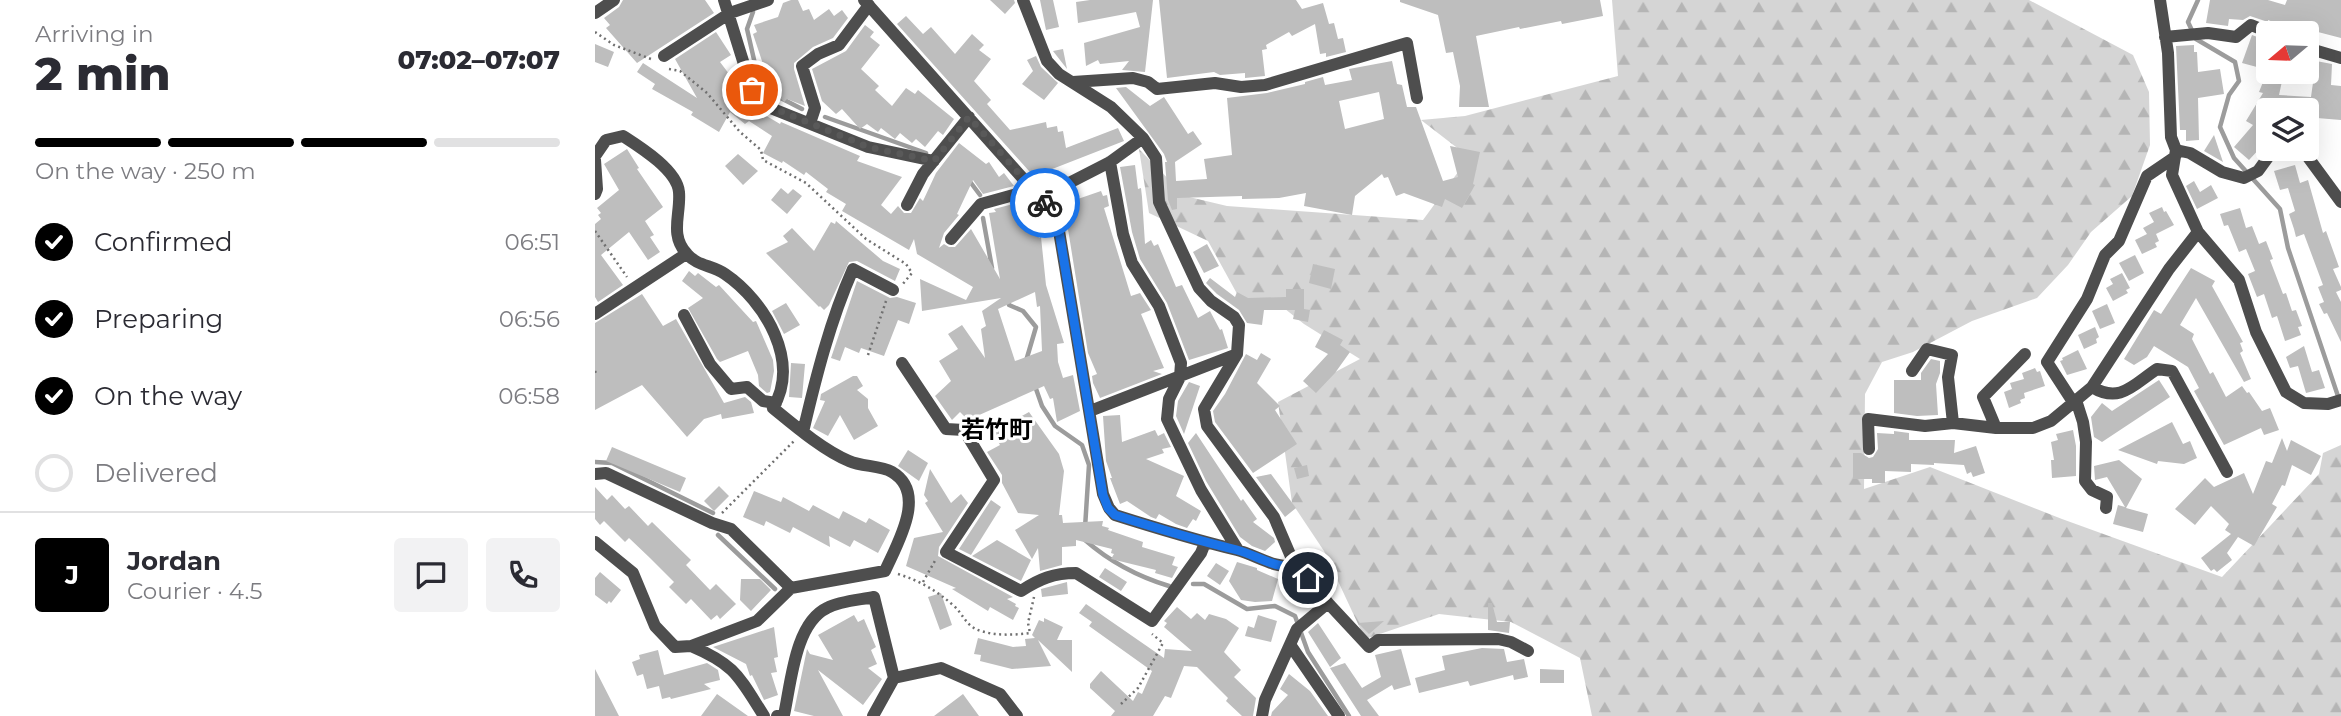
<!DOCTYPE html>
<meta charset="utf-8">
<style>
:root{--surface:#fff;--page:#f2f2f3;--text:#2b2b33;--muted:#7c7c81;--line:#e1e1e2;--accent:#000}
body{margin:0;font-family:Montserrat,"Noto Sans JP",sans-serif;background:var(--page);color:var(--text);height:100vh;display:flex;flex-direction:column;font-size:26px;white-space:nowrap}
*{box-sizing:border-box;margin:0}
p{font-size:23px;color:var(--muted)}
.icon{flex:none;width:38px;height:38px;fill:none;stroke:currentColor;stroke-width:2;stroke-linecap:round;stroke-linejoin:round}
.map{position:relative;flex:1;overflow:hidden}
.details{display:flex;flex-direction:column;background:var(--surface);width:595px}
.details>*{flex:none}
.needle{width:46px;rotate:251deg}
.tools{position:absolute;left:1661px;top:21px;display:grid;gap:14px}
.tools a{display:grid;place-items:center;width:63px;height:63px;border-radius:7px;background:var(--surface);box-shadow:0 7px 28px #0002;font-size:35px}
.pin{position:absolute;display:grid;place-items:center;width:60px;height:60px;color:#fff;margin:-30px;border:4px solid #fff;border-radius:50%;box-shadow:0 2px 7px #0007}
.courier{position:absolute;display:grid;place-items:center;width:70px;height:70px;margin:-35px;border:5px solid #1a73e8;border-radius:50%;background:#fff;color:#222;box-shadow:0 2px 9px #0007}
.headline em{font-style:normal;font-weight:800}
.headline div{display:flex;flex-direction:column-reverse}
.headline{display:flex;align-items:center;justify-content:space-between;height:119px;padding:0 35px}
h1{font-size:46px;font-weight:800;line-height:52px}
.bar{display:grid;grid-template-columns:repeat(4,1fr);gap:10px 7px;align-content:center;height:84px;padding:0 35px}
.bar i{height:9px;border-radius:5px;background:var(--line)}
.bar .current{background:var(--accent)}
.bar p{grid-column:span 4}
.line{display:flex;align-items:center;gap:18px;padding:0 35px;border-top:2px solid var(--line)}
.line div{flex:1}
.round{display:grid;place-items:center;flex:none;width:74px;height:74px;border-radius:7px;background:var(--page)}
ol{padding:0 35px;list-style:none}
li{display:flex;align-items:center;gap:21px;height:77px}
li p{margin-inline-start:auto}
li .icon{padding:7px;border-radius:50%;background:var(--accent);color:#fff;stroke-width:4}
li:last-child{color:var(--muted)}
li i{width:38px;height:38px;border:4px solid var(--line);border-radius:50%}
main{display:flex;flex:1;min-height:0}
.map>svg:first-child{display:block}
.forest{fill:url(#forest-firs)}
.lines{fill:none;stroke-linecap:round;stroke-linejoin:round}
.stream{stroke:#9c9c9c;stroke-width:4.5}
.building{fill:#bebebe;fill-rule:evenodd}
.path{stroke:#707070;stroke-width:2.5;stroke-dasharray:2 3.5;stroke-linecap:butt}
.street{stroke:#4e4e4e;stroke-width:12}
.done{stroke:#595959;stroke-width:7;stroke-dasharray:0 12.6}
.route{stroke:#1a73e8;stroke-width:9}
.labels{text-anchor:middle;stroke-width:6;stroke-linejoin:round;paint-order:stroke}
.quarter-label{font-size:24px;font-weight:bold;fill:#000;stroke:#fff}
</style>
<main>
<section class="details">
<div class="headline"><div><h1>2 min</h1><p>Arriving in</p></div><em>07:02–07:07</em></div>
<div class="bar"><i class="current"></i><i class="current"></i><i class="current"></i><i></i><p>On the way · 250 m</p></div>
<ol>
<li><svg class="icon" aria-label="check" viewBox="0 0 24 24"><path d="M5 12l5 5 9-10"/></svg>Confirmed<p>06:51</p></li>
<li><svg class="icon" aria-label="check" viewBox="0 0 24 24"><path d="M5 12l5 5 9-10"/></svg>Preparing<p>06:56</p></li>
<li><svg class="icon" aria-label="check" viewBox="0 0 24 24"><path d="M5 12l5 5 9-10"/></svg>On the way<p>06:58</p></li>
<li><i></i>Delivered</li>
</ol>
<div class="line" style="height:126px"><b class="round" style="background:var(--accent);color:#fff">J</b><div><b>Jordan</b><p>Courier · 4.5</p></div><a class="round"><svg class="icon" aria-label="chat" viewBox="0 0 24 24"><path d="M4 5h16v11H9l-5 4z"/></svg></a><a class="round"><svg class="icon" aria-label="phone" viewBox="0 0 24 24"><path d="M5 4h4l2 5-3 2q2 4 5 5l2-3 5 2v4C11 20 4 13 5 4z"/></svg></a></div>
</section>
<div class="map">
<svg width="1746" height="716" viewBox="0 0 1746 716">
<defs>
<pattern id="forest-firs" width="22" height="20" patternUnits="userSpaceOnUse" patternTransform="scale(1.75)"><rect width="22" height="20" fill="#d5d5d5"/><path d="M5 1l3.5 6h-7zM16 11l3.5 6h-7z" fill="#b5b5b5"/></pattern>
</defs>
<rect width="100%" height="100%" fill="#fff"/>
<path class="forest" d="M1017,0H1434L1538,55L1554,92L1555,145L1537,196L1496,232L1473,265L1442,298L1377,321L1318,352L1287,362L1270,394L1269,489L1335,467L1467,519L1627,577L1724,474L1728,453L1746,445V716H997L985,658L916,622L844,614L770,639L729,551L697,503L683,402L765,359L709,324L680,301H646L613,241L554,213L544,149L590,196L632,206L828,220L874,157L826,120L870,116L1023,76Z"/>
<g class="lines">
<path class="stream" d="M1603,0L1593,22L1601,39L1640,62L1644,81L1634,95L1625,127L1639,158L1685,209L1693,248L1744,399
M158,12L152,29L160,64L174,92L207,109
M230,117L331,153
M373,179L385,195
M388,218L397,268
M413,301L414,305L428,311L441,327L431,361
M440,386L447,406L460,426L487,445L494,465L490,528
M0,462L17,463L118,513
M123,535L180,589
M490,540C515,562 541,576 574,586
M598,584H609L652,609L680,606L700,616L713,652L754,716"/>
</g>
<path class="building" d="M28,0H110L119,13L42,63L11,28L15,25L9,18L24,7Z
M196,0H203L208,11L214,9L219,20L234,9L239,16L247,10L253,18L238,38L218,47L199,63V69L210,106L192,99L189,102L176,88L158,34L162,32L159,25L183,17L188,3Z
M395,0H419L420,3L410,14Z
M445,0H458L464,27L451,30Z
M495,0H558L550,72L527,70L534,61L505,64L503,60L491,66L489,43L545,27L541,12L483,23L481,2Z
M564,0H701L707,9L728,3L734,24L739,23L743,39L748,38L751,52L731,57V53L725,54L720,24L697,36L694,32L671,45L672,49L667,50L670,76L650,78V73L625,75L619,72L572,78Z
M805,0H1005L1008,16L967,24L966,21L925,29L924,27L881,36L894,107H864L865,86L858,52L851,53L843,15L805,2Z
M1615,0H1673L1690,5L1692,0H1746V38L1723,32L1720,38L1673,20V22L1655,16L1648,20L1634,19L1633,26L1611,23Z
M311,16L328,34L336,27L360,54L377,34L389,45L384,50L396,59L379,81L396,100L392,104L415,130L451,122L452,128L462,126L463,132L468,131L471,148L523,128L529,141L447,173L448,179L442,180L302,24Z
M270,25L279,32L275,37L285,45L266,69L284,86L280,90L297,106L311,88L320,94L323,90L359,119L348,135L343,131L330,147L321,139L317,143L305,133L300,139L286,128L283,132L272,124L265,129L247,109L241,114L227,101L217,69L251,51Z
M121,32L136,55L125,62L156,103L153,105L185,124L186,122L265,156L262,161L307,177L286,205L296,214L303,206L309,213H316L325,198L328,201L341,173L364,143L391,164L394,162L404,177L409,173L419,186L388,194L378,180L362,214L364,215L349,233L344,248L349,244L354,247H360L376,229L405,279L394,213L401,212L399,209L434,200L441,210L435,212L444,238L446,237L451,285L469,343L462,344L463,362L468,378L478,375L485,411L462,422L458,398L455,399L449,386L373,420L365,412L357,420L340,396L356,381L344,361L363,349L353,334L367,325L390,358L386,329L391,326L387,311L406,298L327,311L325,279L371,300L378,287L322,254L319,239L314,250L247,211L251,204L231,192L233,189L211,172L209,175L188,161L187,163L168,153L177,136L154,121L150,124L135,112L124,132L96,115L98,112L57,89L60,84L42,72L48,63L102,98L80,59ZM440,292L442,307L445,306L447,351L420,361L403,309Z
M1657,35L1673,41V70L1647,63Z
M0,44L19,52L13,67L0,62Z
M1599,45V52H1602L1603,72L1625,69L1629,94L1603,98L1604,140L1591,141V130H1585L1581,46Z
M468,49L472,69L458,51Z
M441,56L446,67L463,83L449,100L427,84L438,71L432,60Z
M797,61L802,84L807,85L812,107H821L848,181L863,177L855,146L885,152L878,184L880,185L867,208L850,199L847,207L809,193L801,196L793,177L789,178L787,174L760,196L757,215L709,206L711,193L684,198L647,199V196L582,198V209L577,210L573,200L570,162H572L569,154L521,88L531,87L555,106L569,97L593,134L598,131L607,144L580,162L581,181L612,179L609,159L637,155L632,98L672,93L710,84V82L728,77L730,85L757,80L754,69ZM784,92L789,119L750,129L744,101Z
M1721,61L1737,64L1736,85L1746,86V120L1722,118L1723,113L1718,110H1673V128L1663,144L1666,147L1654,160L1639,147L1658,125L1651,121L1668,93L1664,92L1672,72H1689L1684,95L1716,97Z
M1619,135L1628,162L1609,151Z
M32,149L44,168L42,169L68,207L50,221L59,235L55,237L65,252L53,260L34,232L6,255L28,285L3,302L0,297V224L6,219L3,215L6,213L2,208L24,190L9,164Z
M143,154L163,171L148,185L130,166Z
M540,165L543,189L546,188L547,197L550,244L556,240L559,246L563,244L581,287L587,285L603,318L615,311L625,330L627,329L633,348L594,360L572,303L545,259L537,232L525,167Z
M1700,165L1705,183L1713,180L1728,233L1731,231L1744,267L1738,269L1746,287V290L1741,292L1746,302V342L1732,313L1729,314L1724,304L1729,302L1723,287L1728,285L1709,234L1701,237L1699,229L1694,214L1700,211L1693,188L1685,190L1679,171Z
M1599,181L1605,192L1616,185L1623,198L1602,209L1591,186Z
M186,188L193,194L198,189L207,196L192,214L176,200Z
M506,191L508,196L512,195L514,206L509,208L536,296L545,293L556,310L546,314L569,368L558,371L567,374L505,398L498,383L497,376L502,374L493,353L472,223L456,195L474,192L477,201Z
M1567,207L1569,212L1571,211L1579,225L1561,234L1564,241L1560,243L1562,247L1547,254L1540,240L1552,234L1548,228L1559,222L1554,213Z
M1645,208L1651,228L1657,226L1664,244L1671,241L1678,259L1675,260L1688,294L1691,293L1697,311L1701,310L1707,326L1703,327L1706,335L1690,341L1682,316L1677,318L1669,294L1662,297L1653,274L1660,271L1651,249L1644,252L1633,225L1629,226L1625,214Z
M241,221L288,261L305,269L300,281L262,261L254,262L234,305L229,310L225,306L224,307L171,253L193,242L188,236L197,228L219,251L236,222L240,224Z
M612,244L624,266L609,273L598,252Z
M1540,255L1549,273L1534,281L1524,263Z
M718,264L740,269L736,289L714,283Z
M1596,268L1620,281L1617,286L1648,342L1645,343L1648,351L1645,353L1656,379L1649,382L1601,298L1585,325L1599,334L1597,339L1615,374L1618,372L1631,397L1647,386L1652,393L1654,392L1667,411L1675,408L1684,430L1669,435L1666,428L1629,445L1599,391L1604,388L1593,367L1559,346L1552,357L1539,365L1529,359L1559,310L1566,314Z
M94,271L100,276L103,273L121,287L124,285L158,322L161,321L178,360L179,371L175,392L172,393L164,386L163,375L153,351L125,362L122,359L93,308L108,298L87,281Z
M1527,273L1535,288L1531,290L1533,293L1518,301L1511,288L1518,284L1515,279Z
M615,278L640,297L642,292L653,298L691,297V289H709V309L715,310L713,322L698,319L700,310H669L667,325L652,323L644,310L622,294L611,283Z
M262,281L295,298L302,297L321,303L314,324L303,320L289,356L266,348L264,353L250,347L245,361L236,358Z
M47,294L68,326L81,319L129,403L150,397L156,402L159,413L127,419L126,414L109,419L92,437L47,385L0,410V323Z
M191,303L205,325L189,334L177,311Z
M1512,304L1520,323L1505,329L1497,311Z
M1500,327L1504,337L1501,339L1502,343L1489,349L1483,335Z
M729,330L748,340L745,345L755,352L740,373L721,393L708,381L733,354L720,347Z
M1709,346L1717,372L1724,370L1730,388L1711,393L1703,366L1695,368L1691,357Z
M1483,350L1492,369L1472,375L1465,361L1468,360L1467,358Z
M666,353L676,359L662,383L685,406L680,410L702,444L658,473L620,422L618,411L630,394L651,354L662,360Z
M1336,359L1345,361V373L1341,384L1343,415L1322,416L1299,413V380H1326V373Z
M196,363L210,364L207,398L194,397Z
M1440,368L1442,372L1445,371L1450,386L1429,393L1430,398L1425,400L1426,403L1414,408L1409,392L1417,389L1415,383L1429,379L1427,373Z
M258,376H262L268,386L262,390L273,399V408L283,426L259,440L245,415L233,436L218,428L230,401L225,400L226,394Z
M1564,380L1575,397L1507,442L1499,437L1496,417L1507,403L1517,411Z
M594,382L605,386L589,434L581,416L583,401Z
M434,412L464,454L469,471L464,515H467L468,523L508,521L507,526L514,528L513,530L548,542L547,547L580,557L577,565L583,567L577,578L560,573L561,570L516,559L519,554L516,553L517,549L481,540V546L467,547V565L445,571L443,548L437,559L420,530L444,515L423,513L407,483V475L392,452L405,445L398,432Z
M525,415L527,442L560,430L563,436L569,433L576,447L567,449L569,453L551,459L589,476L581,496L606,511L601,521L598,519L592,528L581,524L564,514L561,519L556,517L532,501L525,504L515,478H517L511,461L508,416Z
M1577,422L1588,444L1595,441L1602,458L1589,464L1563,461L1562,464L1523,450Z
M1478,430L1481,446V476L1457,478L1456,460H1459L1456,442L1463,440L1461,434Z
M1299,431L1314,433V440H1360L1359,453L1381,446L1390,473L1378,477L1376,472L1372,474L1369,465L1339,463V465L1316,464V472L1290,471V483H1277V479H1258V453H1266L1274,458L1278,457L1283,449L1282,433L1299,434Z
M601,433L646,501L648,499L662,519L658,522L679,538L680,542L670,551L657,546L645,537L611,481L593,443Z
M1687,438L1692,451L1696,440L1726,456L1716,475L1697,465L1690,486L1687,485L1677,504L1682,507L1659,546L1643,537L1632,553L1637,560L1622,572L1619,569L1616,571L1606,558L1636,534L1630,530L1634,524L1616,506L1600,525L1580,509L1610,478L1619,487L1649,473L1658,494L1671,461L1677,463Z
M17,447L91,478L85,492L11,461Z
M313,450L333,463L324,481L303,466Z
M1524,460L1547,479L1531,508L1553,514L1548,532L1518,524L1523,505L1530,507L1512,477L1500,480L1499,466Z
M712,465L714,476L702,479L699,468Z
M335,469L356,503L366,494L373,503L344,547L343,556L418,597L412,599L421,604L420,606L424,608L418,620L395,607L393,611L357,589L361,588L311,566L319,538L348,532L330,503L333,501L329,495Z
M676,474L701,508L690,517L661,477Z
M124,486L134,496L119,511L109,501Z
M0,487L12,500L17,495L30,509L34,506L53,526L57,522L96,560L91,565L115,590L121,584L141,604L125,619L122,615L116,620L96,599L91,604L74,587L79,582L55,558L34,538L30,542L9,521L5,525L0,519Z
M159,491L186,502L188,497L214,511L218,505L244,519L248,511L271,523L274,518L295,530L283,553L259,540L255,547L234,536L235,547L198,527L195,533L171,521L169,526L148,517Z
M396,500L406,507L376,555L364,549Z
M402,540L436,560L426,581L377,556Z
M642,562L662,568V570L683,579L677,601L660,602L646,600L634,581Z
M621,563L634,571L625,585L612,576Z
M510,568L532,582L526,591L504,577Z
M5,572L26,590L16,603L14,601L12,604L0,595V578Z
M146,579H165L176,590L156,611L145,600Z
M472,582L473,594L447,597L446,589Z
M346,593L357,625L345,630L333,597Z
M893,603H897L902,622H915L914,633L893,630Z
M491,604L569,658L570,649L597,651L569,627L572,623L569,621L582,607L596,619L602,613L610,620L614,614L631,619L644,628L629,652L646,670L639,677L661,698L658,716H647L631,701L633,698L602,667L589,666L576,698L570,696L558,716H516L520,711L495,688V684L506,671L538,701L543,692L547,694L557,671L494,626L497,622L484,613Z
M259,615L263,622L269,619L281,647L276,650L282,664L273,668L287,679L268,705L223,670L248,716H219L199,711L212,649L215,654L238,660L223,635Z
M663,615L682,621L676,642L650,636L653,626L659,628Z
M449,618L468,627L462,640H477V672L443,640L456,666L417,669L385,661L386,655L379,654L383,638L418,647L431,646L430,639L440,638L437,635L444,620L449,622Z
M789,621L774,634L763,623Z
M723,623L746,658L735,667L713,632Z
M179,627L183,657L179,658L182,672L176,673L183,695L169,700L157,675L155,676L151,664L118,647Z
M887,648L909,649L912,662L929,659L933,677L919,680L918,675L875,686L873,681L824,693L820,678L850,670L847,656Z
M806,649L816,685L799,690L797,685L772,700L784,716H766L735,668L750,663L767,688L786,677L780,655Z
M63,650L69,675L112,663L123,670L125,680L109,684L116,689L76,699L75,697L67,699L64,686L52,689L48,674L42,676L37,662L45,659L44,655Z
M0,669L24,716H0Z
M945,669L969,670V683H945Z
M694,674L715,691L733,716H676L677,712L693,695L685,689Z
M122,694L153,716H106Z
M368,694L384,716H339Z"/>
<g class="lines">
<path class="path" d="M0,32L19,45L56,59
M74,69L85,71L112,93L145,132L166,150L168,160L211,183L271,239L311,264L317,273L307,285
M0,231L32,277
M273,355L291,301
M0,371L1,373
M127,513L199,441
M303,574C325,581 341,590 359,606C369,615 371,627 386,631C402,636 419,635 435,633L433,623L439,597
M328,582L341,559
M526,704L543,688L568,643L557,634"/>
<path class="street" d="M129,0L157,90L168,105L273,147L339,161
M269,0L456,210L463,225L508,494L514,508L520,515C561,528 601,540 642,550C661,555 680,569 700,566
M428,0L452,61L464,74L516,107L548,138L561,158L564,202L604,288L616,301L639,317L644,325L642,354L609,409L612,426L679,517L700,566L713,578L733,603L702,629L670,700L667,716
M1565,0L1573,53L1576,137L1581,150L1577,175L1603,232L1644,280L1661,332L1691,392L1709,403L1733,404L1746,400
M0,13L19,0
M1570,37L1613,33L1641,37L1656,25L1676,33
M1712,48L1746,58
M69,56L135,13L173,0
M478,82L538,78L553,82L562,89L620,83L646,87L670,85L812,43L822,98
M215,123L220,108L207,66L223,54L244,45L274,5
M1707,149L1746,202
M1581,150L1595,153L1627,172L1649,178L1663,171L1679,149
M0,156L11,140L28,136C45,147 82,170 84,192C86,214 74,235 92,254C102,266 117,265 130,274C170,301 206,362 178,408C200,426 228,450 254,461C267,467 285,465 297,472C333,493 302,544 290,571L196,588L162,621L96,646L80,647L60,626L38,573L0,542
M0,160L2,189L0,194
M515,162L528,234L537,263L564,306L586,363L585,377L574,399L572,419L606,490L643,550
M312,205L328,174L374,117
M356,239L386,204L437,190L474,183L515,162L548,138
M0,314L91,254
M89,315L115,364L136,389L152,387L168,401L181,403
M1430,354L1388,397L1401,428H1438L1456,421L1497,387L1574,269L1603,232
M307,363L351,429L369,430L399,480L351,552L426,591C444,579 459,573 481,573L557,621L606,553L610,543
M1317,371L1332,349L1357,355L1353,377L1358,423
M1497,387C1525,404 1538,385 1562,369L1577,371L1632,472
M1481,400L1488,422L1491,442L1490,481L1497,490L1512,497L1511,508
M1478,402L1452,362L1492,299L1510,255L1524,241L1552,176L1580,157
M495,411L642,354
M208,432C221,377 235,321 258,269L298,290
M1274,449L1273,419L1330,426L1358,423L1401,428
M0,474L11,473L117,523L136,529L196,588
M733,603L774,647L783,640L903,639L916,642L933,651
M96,646C141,665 144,677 169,716
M696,646L744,716
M299,678L346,668L405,694L422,716
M182,716L189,715C196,683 200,623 232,608C245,601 264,600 279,597L299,678L278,716"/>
</g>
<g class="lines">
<path class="done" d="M157,90L168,104L259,141L273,147L339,161L374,117L450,203"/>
<path class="route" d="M450,203L456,210L463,225L508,495L513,508L520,515C561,528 601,540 642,550C661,555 680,569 700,566L713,578"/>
</g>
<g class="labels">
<g class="quarter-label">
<text x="402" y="438">若竹町</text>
</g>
</g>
</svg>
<div class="tools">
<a><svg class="needle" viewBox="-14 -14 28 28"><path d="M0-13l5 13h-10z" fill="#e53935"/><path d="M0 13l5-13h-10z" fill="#7c7c81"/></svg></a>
<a><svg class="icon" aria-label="layers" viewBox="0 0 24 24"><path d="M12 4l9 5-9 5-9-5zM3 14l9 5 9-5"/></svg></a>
</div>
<div class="pin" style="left:157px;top:90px;background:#ea580c"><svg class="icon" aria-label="bag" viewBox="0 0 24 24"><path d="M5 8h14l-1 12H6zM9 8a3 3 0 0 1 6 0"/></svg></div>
<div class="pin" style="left:713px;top:578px;background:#1f2937"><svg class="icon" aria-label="home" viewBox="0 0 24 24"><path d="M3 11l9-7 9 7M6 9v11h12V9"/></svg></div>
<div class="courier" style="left:450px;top:203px"><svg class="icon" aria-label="bike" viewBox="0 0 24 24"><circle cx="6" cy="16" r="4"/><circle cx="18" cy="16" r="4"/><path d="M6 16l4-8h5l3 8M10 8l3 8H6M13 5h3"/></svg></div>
</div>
</main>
